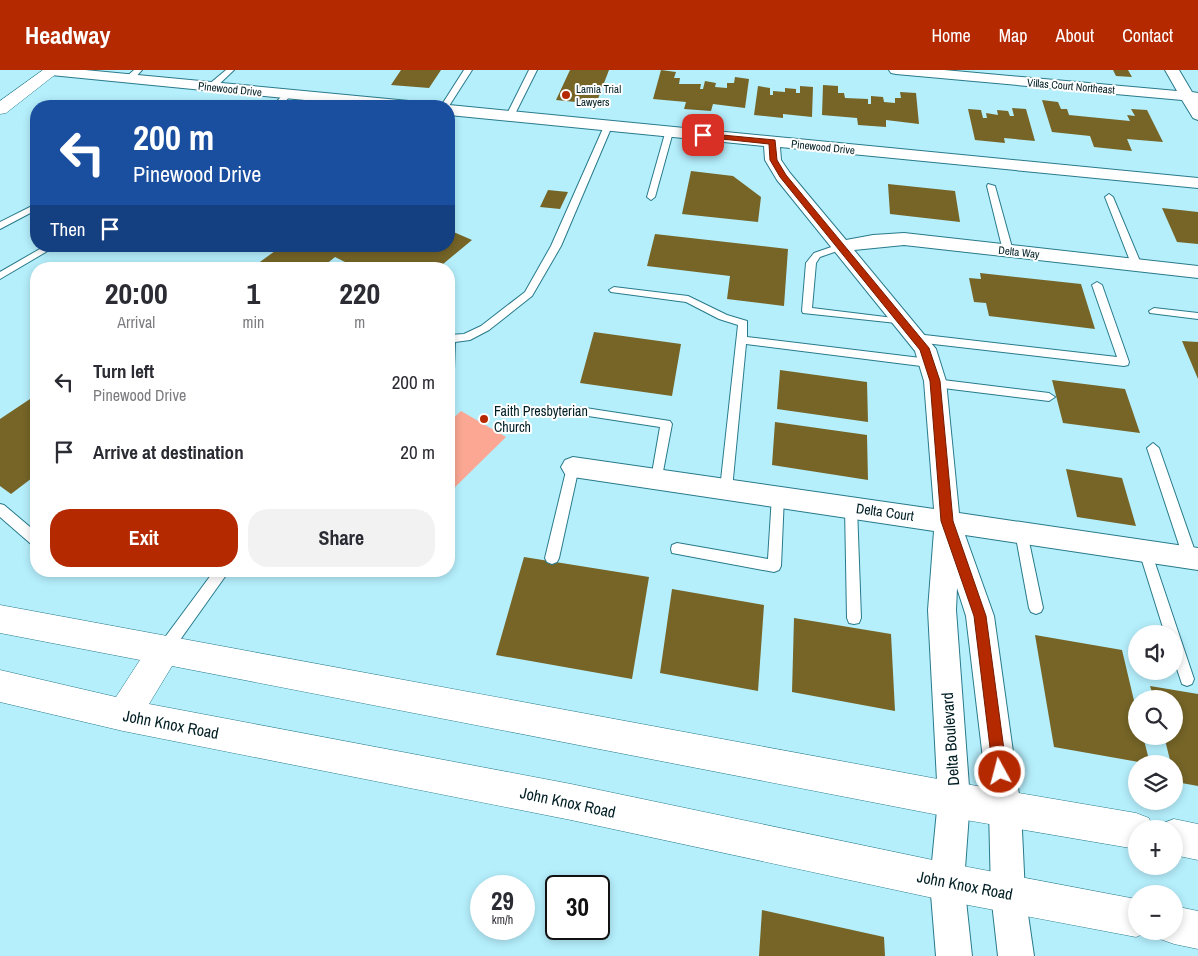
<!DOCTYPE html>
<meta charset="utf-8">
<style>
:root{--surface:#fff;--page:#f2f2f3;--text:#2b2b33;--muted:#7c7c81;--accent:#b42900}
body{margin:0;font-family:"Archivo Narrow",sans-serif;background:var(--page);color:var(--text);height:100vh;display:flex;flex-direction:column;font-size:19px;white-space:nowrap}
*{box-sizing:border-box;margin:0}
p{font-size:16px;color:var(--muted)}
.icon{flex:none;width:28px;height:28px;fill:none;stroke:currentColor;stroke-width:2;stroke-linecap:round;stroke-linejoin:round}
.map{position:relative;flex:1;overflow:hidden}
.drawer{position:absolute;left:30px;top:192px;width:425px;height:315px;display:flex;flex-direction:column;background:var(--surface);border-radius:20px;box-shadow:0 2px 8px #0003}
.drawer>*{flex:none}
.hud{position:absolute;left:30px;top:30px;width:425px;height:152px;border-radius:20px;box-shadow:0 2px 8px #0003;background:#1a4fa0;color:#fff;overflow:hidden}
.fabs{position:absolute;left:1128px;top:555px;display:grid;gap:10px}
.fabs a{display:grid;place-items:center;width:55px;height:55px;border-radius:50%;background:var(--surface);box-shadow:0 2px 8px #0003;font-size:25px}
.speed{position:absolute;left:470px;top:805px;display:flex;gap:10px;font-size:25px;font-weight:700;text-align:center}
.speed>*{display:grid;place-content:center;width:65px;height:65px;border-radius:50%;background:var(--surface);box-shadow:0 2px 8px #0003;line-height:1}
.speed small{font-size:12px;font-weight:400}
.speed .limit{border:2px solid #111;border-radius:8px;background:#fff;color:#111}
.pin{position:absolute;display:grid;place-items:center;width:42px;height:42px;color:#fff;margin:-21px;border-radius:10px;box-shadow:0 2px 8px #0006}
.me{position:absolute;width:55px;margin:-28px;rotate:353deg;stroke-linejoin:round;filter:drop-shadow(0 0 4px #0008)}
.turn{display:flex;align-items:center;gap:18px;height:105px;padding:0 20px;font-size:22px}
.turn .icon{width:65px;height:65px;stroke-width:2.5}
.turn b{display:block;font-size:35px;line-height:42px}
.then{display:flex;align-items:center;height:48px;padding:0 20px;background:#0003;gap:10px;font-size:19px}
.eta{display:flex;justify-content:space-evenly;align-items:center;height:85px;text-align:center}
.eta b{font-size:30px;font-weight:700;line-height:35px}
.cta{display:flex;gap:10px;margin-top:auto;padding:10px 20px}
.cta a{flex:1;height:58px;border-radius:20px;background:var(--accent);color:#fff;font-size:20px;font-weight:700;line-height:58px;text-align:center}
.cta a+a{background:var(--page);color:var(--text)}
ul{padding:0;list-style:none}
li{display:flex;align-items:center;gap:15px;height:70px;padding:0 20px}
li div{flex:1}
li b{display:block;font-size:19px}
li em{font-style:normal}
header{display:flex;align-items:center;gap:30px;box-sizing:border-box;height:70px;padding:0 25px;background:var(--accent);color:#fff}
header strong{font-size:24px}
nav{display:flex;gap:28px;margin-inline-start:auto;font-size:18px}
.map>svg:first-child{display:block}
.green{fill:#fba793}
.building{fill:#766527}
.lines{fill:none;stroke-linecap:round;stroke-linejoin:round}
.lane-casing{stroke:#287a8b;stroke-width:2}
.street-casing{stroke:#287a8b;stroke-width:2}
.secondary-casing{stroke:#287a8b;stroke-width:1}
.lane{fill:#fff;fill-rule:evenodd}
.street{fill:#fff;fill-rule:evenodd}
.secondary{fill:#fff;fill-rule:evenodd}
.route{fill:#b42900;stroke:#751b00}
.poi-dot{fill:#b42900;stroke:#fff;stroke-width:2}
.labels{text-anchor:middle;stroke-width:4;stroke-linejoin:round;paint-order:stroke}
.far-street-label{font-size:11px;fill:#001e24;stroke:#fff}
.far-poi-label{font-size:11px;fill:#001e24;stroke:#fff;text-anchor:start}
.poi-label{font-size:14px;fill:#001e24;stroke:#fff;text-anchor:start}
.street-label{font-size:14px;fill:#001e24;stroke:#fff}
.near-street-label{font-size:16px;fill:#001e24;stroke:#fff}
</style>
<header>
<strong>Headway</strong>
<nav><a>Home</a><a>Map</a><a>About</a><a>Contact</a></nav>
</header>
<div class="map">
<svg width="1198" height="886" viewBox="0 0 1198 886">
<rect width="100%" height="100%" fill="#b5effc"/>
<!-- green -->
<path class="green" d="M461,341L506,367L449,423V352Z"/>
<!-- building -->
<path class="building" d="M401,0H441L429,18L391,15Z
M570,0H609L596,34L556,30Z
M661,0L676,2L674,8H680L679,14H701L700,19H703L705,11L716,13L715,17L727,18V13H734L735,7L749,9L745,38L713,34L711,41L684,39L686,32L653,29Z
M1113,0H1128L1132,7L1116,6Z
M823,15L838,16V23H844L845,28L868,29V34H871V26L883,27L884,32L895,33V28H901L900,22L916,23L919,54L886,50V57L858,55L857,48L822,45Z
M758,16L770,18V25H773V21L785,22V18L796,19V23H800V16L813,17L812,47L783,44V48L754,45Z
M1042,30L1058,32L1061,39H1067L1069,45L1130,51L1127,45L1135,46L1131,39L1147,40L1163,72L1127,69L1132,81L1094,77L1090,66L1052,62Z
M1012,38L1026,39L1035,71L1004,68L1005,73L975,70L968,39L981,40L983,48H987L986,43L998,45L997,40L1008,41L1010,46H1014Z
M691,101L733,106L761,127L758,152L682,144Z
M888,114L955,121L960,152L890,144Z
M548,120L568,122L560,139L540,137Z
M1162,138L1198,142V174L1177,172Z
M449,160L472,170L437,199H359L335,187L320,199H250L282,176H449Z
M655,164L788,179L784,236L727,229L730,206L647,196Z
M980,203L1081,214L1095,259L989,246L986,233L974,232L969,208L981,209Z
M594,262L681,274L672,326L580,313Z
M1182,271L1198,272V309Z
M780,300L867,312L868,352L777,339Z
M1052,310L1125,319L1140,363L1063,353Z
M36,325V405L11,424L0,416V349Z
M775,352L867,365L868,410L772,395Z
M1066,399L1122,408L1136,456L1077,447Z
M524,487L649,507L632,609L496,585Z
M672,519L764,535L758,621L660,603Z
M794,548L891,564L895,641L792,622Z
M1035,565L1122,580L1136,639V666H1143L1150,694L1054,677Z
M1150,616L1198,624V716L1176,712L1174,694H1171L1164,666H1174V629H1154Z
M762,840L884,867L885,886H759Z"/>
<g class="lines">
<defs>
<path id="lane" d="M134,0H142L132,11H126V7Z
M226,0H234L214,19H208V15Z
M464,0H472L449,36H441Z
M529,0H537L514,46L507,48L506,46Z
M285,22L292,24L281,36H273Z
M605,54L612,56L561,176L532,226L489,260L470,270L455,272L454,299L449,303V265L464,264L481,256L525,222L551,176Z
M666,60L673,62L655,127L651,130L647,127Z
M988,114L995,116L1013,181L1011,183L1008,184L1003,181L987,116Z
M1109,124L1113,127L1142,196L1140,198L1137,199L1132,196L1105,127Z
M36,134V140L0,159V152Z
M840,174L845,177L843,179L820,187L816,193L812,238L902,249L907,252L906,254L803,243L802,241L806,193L814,183Z
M45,176H56L0,209V202Z
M1097,212L1102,215L1129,292L1128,295L1124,296L916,272L911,268L916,264L1117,287L1092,215Z
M614,217L688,226L727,245L747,251V267L929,289L934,293L929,297L746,274L732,419L730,423H722L720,419L738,255L719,249L686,232L611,222L609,220Z
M1154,238L1198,243V249L1150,243L1149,241Z
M935,309L1049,323L1055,327L1049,331L935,317L930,313Z
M579,337L670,351L672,354L661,412H653L651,409L660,357L575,344L573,341L575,338Z
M1153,373L1159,378L1197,487L1195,491L1190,493L1185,491L1183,487L1147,378Z
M573,392L577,394L579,397L559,488L557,492L552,494L547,492L545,488L567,397L569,394Z
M778,421L782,422L784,426L781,496L779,500L774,502L672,483L671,479L672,475L677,473L768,489L772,426L774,422Z
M851,432L855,433L857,437L861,548L859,553L854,554L849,553L847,548L845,437L847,433Z
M0,434L4,435L36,462V475L31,474L0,447Z
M1021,457L1026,458L1027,462L1043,538L1041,542L1036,544L1031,542L1029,538L1015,462L1016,458Z
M1145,475L1150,477L1151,481L1194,609L1192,614L1187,616L1182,614L1174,590V564H1165L1139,481L1140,477Z
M214,501H229L170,584L165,586L160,584L158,579L160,574Z"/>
<path id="street" d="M45,0H85L409,31L414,33L417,36H366L51,5L46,4Z
M889,0H944L1177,21L1165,0H1179L1192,22L1198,23V50L1193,48L1182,30L896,4L891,3Z
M449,35L1198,108V118L780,77L781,90L790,103L846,170L873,165L904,163L1198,196V208L904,175L854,180L936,279L946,311L959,443L1198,478V500L965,465L994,546L1021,739L1025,824L1034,886H998L991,824L989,739L966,546L957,518L956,540L970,730L964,812L972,886H936L930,812L938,730L928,540L934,461L573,407L565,404L561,397L565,390L573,387L934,439L924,311L915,281L777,110L765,90L764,76L449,45V36H446Z"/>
<path id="secondary" d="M43,0H61L6,43L0,44V31Z
M0,535L954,712L1136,743L1149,748L1153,759H1136V779L954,748L172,596L149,634L571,714L947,793L1136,829V861H1150L1136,867L947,831L571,750L123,661L0,632V600L116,627L140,590L0,563Z
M1174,749L1198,754V790L1174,785V759H1159L1161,754Z
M1174,836L1198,841V879L1174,874L1160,869L1157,861H1174Z"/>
</defs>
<!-- lane casing -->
<use href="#lane" class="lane-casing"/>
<!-- street casing -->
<use href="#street" class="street-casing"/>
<!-- secondary casing -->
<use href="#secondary" class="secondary-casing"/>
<!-- lane -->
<use href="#lane" class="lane"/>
<!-- street -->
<use href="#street" class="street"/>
<!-- secondary -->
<use href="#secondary" class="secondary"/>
</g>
<!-- route -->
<path class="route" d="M701,63L775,70L777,90L786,105L929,278L940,311L953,451L986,546L1007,702L1005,707L1000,709L995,707L993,702L974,546L941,451L930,311L920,280L780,107L770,90L769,74L703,67L700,65Z"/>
<!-- markers -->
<g class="poi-dot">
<circle cx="566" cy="25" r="5"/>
<circle cx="484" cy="349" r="5"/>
</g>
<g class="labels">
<!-- far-street labels -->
<g class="far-street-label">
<text transform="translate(1071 16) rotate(5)" y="4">Villas Court Northeast</text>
<text transform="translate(230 19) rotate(6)" y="4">Pinewood Drive</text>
<text transform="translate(823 77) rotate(6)" y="4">Pinewood Drive</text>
<text transform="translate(1019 182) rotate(6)" y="4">Delta Way</text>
</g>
<!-- far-poi labels -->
<g class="far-poi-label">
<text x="576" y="23">Lamia Trial<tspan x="576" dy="13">Lawyers</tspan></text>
</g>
<!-- poi labels -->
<g class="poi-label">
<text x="494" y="346">Faith Presbyterian<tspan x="494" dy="16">Church</tspan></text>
</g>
<!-- street labels -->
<g class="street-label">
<text transform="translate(885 442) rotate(8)" y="5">Delta Court</text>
</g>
<!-- near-street labels -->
<g class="near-street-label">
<text transform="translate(171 654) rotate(11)" y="6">John Knox Road</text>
<text transform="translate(950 669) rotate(-94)" y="6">Delta Boulevard</text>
<text transform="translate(568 732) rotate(12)" y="6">John Knox Road</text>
<text transform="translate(965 815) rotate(11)" y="6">John Knox Road</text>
</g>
</g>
</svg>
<div class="fabs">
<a><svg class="icon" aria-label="sound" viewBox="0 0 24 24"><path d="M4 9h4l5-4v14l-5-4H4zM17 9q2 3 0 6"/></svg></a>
<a><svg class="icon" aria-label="search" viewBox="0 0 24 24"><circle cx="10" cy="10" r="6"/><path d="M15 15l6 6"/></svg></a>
<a><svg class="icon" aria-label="layers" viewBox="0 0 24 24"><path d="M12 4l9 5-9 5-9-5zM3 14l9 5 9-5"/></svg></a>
<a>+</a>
<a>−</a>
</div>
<div class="speed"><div>29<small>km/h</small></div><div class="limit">30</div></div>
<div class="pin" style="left:703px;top:65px;background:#d93025"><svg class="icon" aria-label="arrive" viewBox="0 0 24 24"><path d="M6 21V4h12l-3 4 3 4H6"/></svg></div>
<svg class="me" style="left:1000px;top:702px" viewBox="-20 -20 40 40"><circle r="17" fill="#b42900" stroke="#fff" stroke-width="3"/><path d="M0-11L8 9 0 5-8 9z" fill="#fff"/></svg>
<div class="hud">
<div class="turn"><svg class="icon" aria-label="left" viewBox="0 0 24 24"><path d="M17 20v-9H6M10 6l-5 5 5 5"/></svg><div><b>200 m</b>Pinewood Drive</div></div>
<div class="then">Then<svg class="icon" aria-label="arrive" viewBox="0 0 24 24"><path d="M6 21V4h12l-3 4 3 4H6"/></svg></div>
</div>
<section class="drawer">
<div class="eta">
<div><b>20:00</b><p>Arrival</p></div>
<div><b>1</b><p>min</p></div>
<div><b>220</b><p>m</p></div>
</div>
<ul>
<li><svg class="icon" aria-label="left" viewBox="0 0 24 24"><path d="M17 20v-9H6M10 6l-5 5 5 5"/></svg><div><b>Turn left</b><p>Pinewood Drive</p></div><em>200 m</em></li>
<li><svg class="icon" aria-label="arrive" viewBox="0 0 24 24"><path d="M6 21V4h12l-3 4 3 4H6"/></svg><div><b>Arrive at destination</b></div><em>20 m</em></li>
</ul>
<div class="cta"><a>Exit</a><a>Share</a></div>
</section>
</div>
